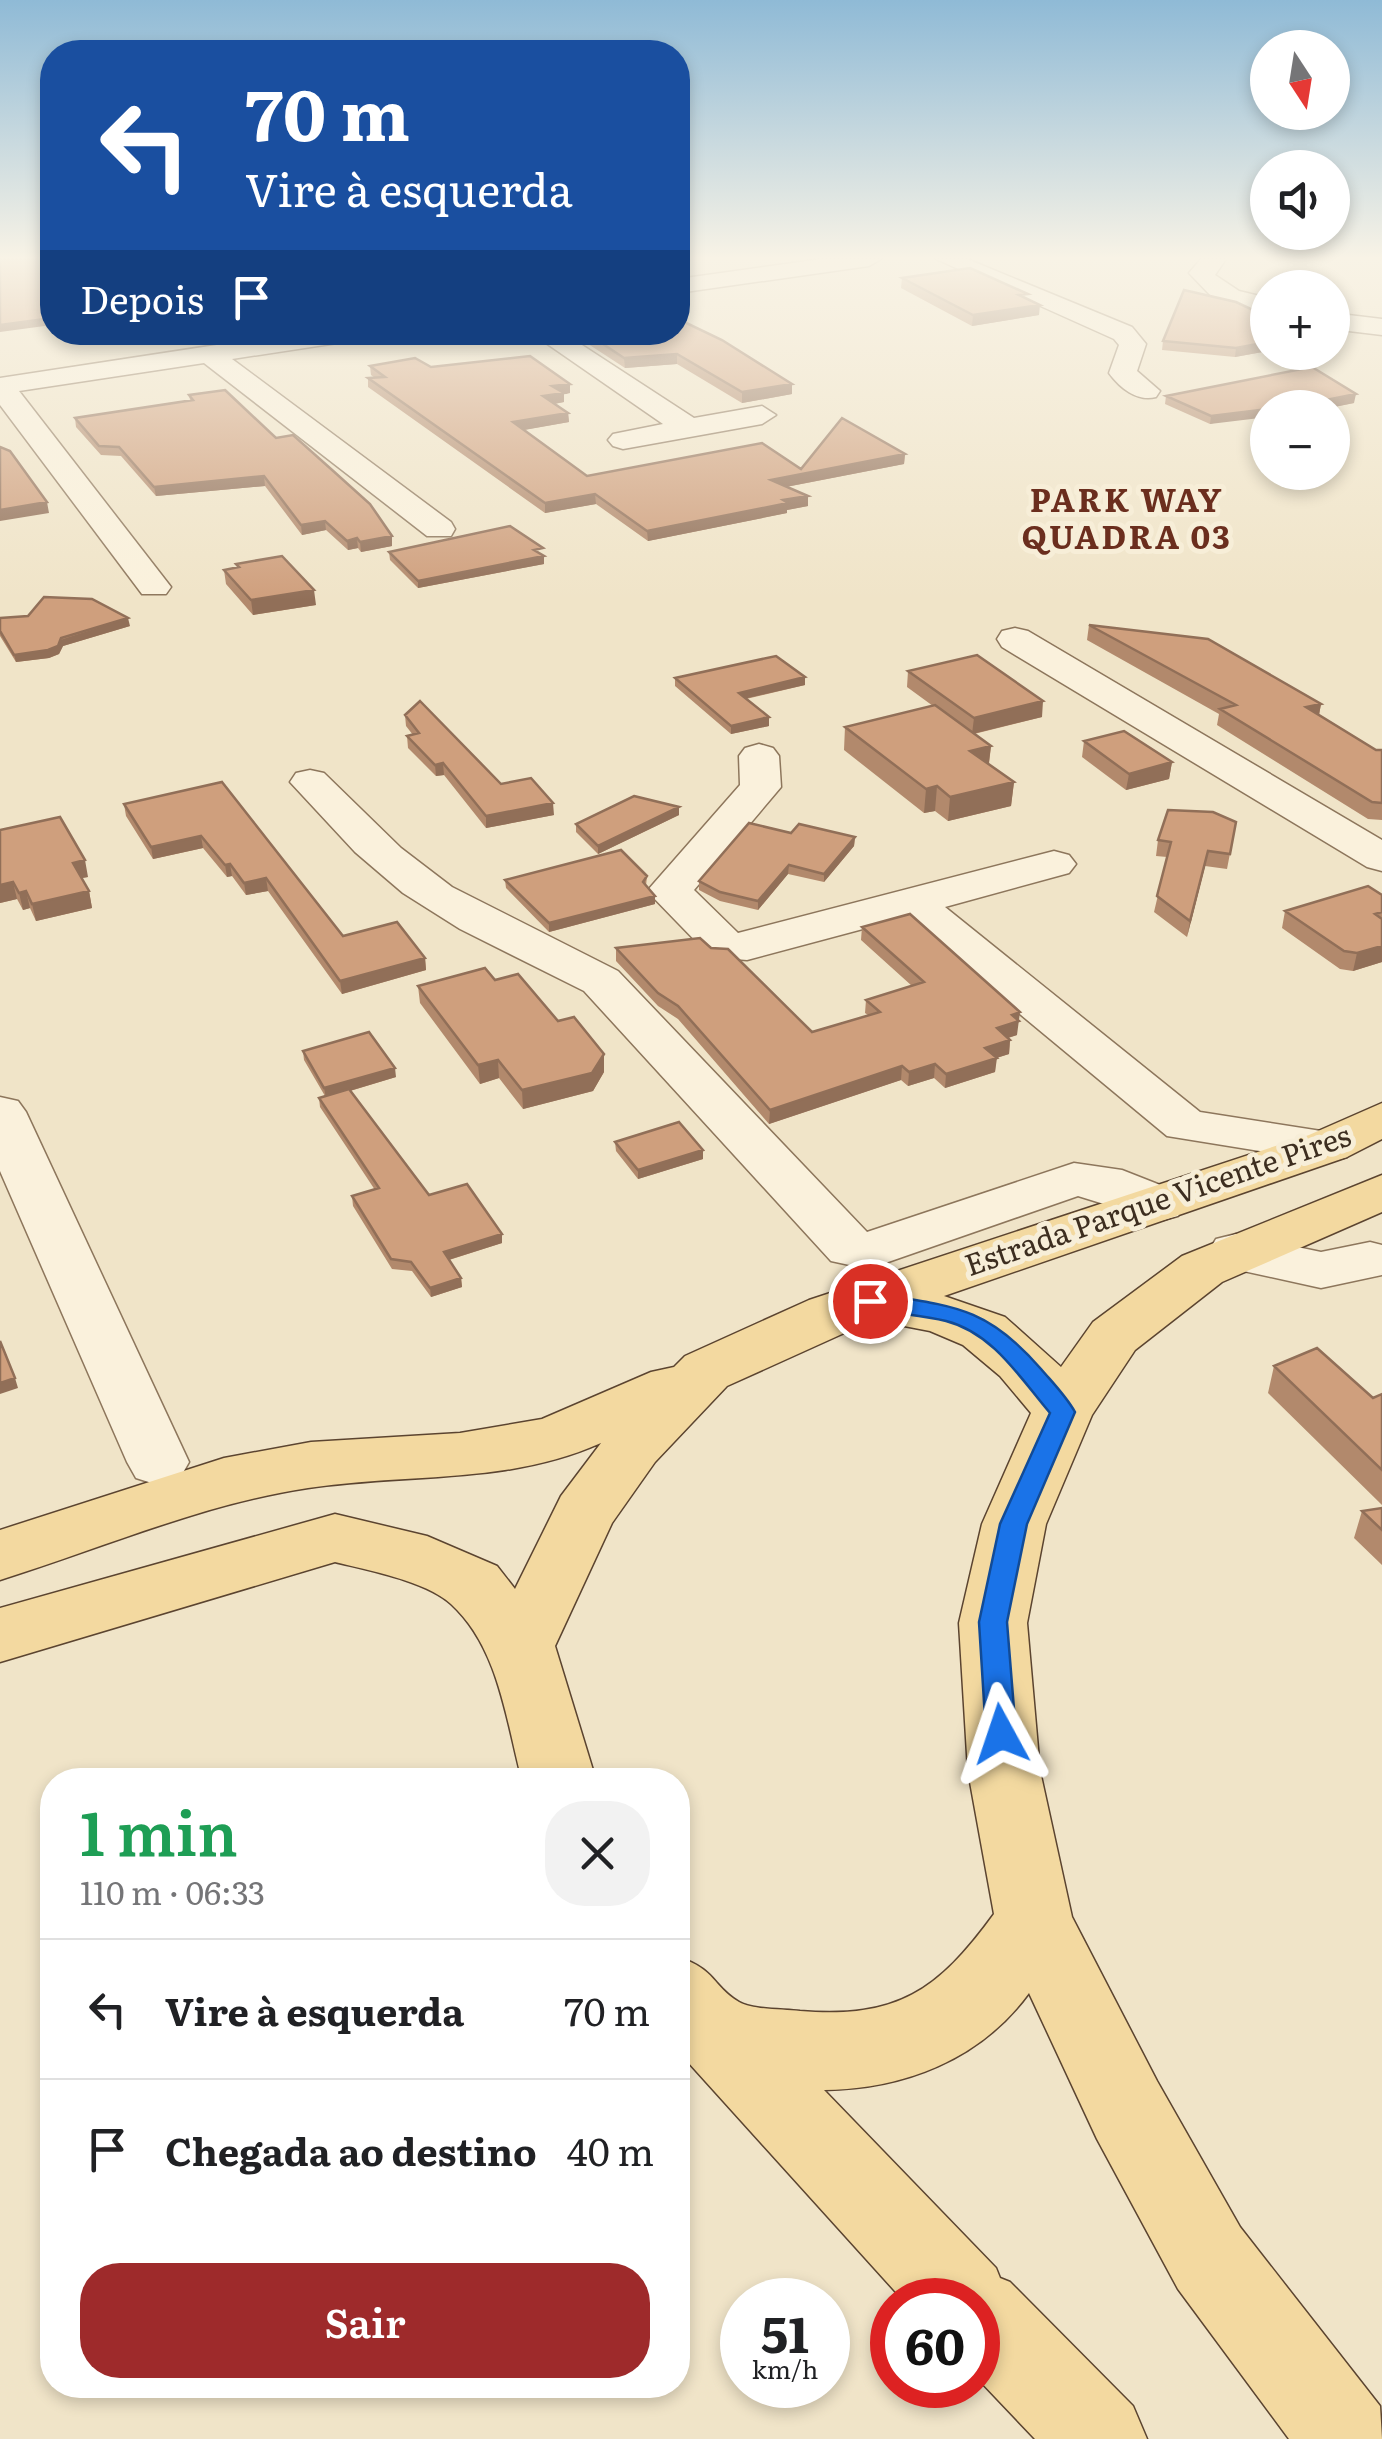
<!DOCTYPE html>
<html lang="pt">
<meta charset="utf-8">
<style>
:root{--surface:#fff;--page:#f2f2f2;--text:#202124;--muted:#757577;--line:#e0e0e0;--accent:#9e2a2b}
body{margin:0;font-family:Literata,serif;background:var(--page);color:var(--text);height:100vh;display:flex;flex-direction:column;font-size:38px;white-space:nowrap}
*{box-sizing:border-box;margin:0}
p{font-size:32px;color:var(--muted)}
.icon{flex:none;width:55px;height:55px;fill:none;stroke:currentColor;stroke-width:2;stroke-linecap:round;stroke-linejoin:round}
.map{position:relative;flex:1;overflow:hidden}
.drawer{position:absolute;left:40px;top:1768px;width:650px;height:630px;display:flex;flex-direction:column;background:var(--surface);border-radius:40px;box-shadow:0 5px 15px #0003}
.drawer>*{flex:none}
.guide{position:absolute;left:40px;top:40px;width:650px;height:305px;border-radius:40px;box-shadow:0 5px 15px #0003;background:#1a4fa0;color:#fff;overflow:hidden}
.needle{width:65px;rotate:168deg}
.buttons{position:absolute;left:1250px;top:30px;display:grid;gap:20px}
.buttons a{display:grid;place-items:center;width:100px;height:100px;border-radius:50%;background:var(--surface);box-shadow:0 5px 15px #0003;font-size:50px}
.speed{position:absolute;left:720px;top:2278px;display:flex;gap:20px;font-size:50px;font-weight:700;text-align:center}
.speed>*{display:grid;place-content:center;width:130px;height:130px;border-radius:50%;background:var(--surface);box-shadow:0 5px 15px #0003;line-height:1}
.speed small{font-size:25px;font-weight:400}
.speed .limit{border:15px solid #d22;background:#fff;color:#111}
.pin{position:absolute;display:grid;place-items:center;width:85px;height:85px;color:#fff;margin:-42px;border:5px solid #fff;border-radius:50%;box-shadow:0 2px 10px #0007}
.me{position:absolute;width:110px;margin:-55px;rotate:355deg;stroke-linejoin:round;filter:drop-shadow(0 0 8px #0008)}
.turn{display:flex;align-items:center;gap:35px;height:210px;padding:0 40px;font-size:45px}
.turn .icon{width:130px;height:130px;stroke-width:2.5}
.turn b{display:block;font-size:70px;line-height:85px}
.then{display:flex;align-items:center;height:95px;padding:0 40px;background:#0003;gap:20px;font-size:38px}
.round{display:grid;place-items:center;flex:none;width:105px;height:105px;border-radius:40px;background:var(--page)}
.summary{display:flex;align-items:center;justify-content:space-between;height:170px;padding:0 40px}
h1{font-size:60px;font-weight:600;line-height:75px;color:#1e9e55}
.action{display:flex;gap:20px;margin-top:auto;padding:20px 40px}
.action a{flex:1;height:115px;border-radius:40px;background:var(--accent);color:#fff;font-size:40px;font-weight:600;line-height:115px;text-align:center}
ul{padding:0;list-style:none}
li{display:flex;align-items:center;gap:30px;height:140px;padding:0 40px;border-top:2px solid var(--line)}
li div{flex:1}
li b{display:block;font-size:38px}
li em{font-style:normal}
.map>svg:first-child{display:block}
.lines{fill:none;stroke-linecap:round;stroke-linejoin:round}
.minor-casing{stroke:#8d765c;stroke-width:3}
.major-casing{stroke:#5b4430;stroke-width:3}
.minor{fill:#faf1dc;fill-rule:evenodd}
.major{fill:#f3d9a0;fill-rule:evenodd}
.wall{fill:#b2896c}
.shaded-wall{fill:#916f58}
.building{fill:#cf9f7d;stroke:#916f58;stroke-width:2.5}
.route{fill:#1a73e8;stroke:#114b97;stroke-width:2.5}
.labels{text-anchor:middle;stroke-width:10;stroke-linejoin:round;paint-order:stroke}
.street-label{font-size:30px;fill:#3d2e20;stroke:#f7eed8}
.far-district-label{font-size:32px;font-weight:bold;letter-spacing:2.5px;fill:#6b2e1e;stroke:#f7eed8}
</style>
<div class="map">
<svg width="1382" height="2439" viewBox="0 0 1382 2439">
<rect width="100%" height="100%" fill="#f0e4c8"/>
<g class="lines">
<defs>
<path id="minor" d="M821,259H881L869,266L678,293V279Z
M936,259H967L1132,327L1146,344L1137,371L1160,391L1156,397C1137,402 1120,388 1109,373L1119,345L1114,339Z
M1201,259H1226L1215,275L1239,291L1268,298V313L1212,297L1189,273Z
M1332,313L1382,319V335L1332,329Z
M301,332H370L357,340L232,359L451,522L455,529L451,536H427L204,363L19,391L171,587L166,594H142L0,405V378Z
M530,332H562L694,418L762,406L776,415L762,424L623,449L613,446L608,440L613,434L663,424Z
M1015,628L1028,631L1382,840V871L1367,867L1002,647L997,639L1002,631Z
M759,744L773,748L779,756L781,787L694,890L738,933L1054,851L1069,855L1076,864L1069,873L945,907L1200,1112L1347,1135L1354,1146L1347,1157L1328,1162L1167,1136L904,918L747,960L711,957L647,891L740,785L739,756L745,748Z
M310,770L324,773L401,848L452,887L618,971L867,1232L1074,1163L1122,1170L1178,1192L1186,1204L1178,1216L1159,1221L1078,1196L868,1269L831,1261L584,991L460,929L403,893L355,852L290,782L296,773Z
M0,1097L18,1101L26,1112L189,1462L180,1478L158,1485L136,1478L127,1462L0,1171Z
M1236,1234L1321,1252L1370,1242L1382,1245V1275L1321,1288L1216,1265L1208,1252L1216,1239Z"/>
<path id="major" d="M1382,1103V1139L1347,1157L944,1296L1005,1317L1061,1367L1093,1322L1182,1256L1382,1175V1212L1222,1282L1135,1350L1092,1415L1046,1524L1027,1623L1040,1771L1072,1917L1157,2081L1240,2227L1380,2406L1382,2439H1289L1178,2289L1097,2139L1029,1993C980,2060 904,2089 824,2090L996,2268L1000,2278L1010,2282L1133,2406L1147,2439H1035L978,2379V2300H903L678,2051V1957C717,1970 712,1986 739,2002C753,2010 783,2009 800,2011C897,2019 938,1991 994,1914L968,1771L959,1623L982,1524L1031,1413L1000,1376L963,1345L930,1331L873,1320L727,1386L655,1462L612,1523L555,1646L596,1780H522C506,1720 499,1648 451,1604C426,1581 367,1570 335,1562L0,1662V1608L335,1514L427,1536L497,1566L515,1589L561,1496L601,1443C508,1485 407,1473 308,1488C202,1504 102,1548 0,1580V1530L224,1458L311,1442L460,1433L542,1419L651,1372L674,1367L685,1356L809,1300L1309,1135Z"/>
</defs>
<!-- minor casing -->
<use href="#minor" class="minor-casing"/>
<!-- major casing -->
<use href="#major" class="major-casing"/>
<!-- minor -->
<use href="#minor" class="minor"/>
<!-- major -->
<use href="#major" class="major"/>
</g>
<!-- wall -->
<path class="wall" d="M902,278L1028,299L1039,315L972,326L901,288Z
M1268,317V351L1235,357L1162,350L1163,341Z
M582,332H678L792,384V394L742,403L677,364L625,368L582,340Z
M370,366L431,367L570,393L564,394V402L554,404L568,413L569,422L523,430L587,476L801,469L905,454L904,464L786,487L808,496V506L787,510V513L648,541L596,504L545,513L368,387V378H375L371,375Z
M189,395L276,438L392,536V546L361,552L358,548L348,550L326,530L302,535L265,486L156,496L121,456L101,455L76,427L75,418L190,400Z
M1166,396L1354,403L1329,408H1268L1210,424L1165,404Z
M389,552L543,555H542L544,564L418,588L390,560Z
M236,564L316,605L253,615L226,584L224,570L237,567Z
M0,618L130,626L63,646L59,654L49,658L16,662L0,636Z
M1089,625L1321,704L1319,715L1376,750H1382V820L1368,819L1217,725L1219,714L1087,640Z
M908,671L1042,717L974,734L991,746L989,764L1014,782L1011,806L948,821L935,811L924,813L844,750L845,727L933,706L907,687Z
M675,678L805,685L746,699L769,717V726L731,734L675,686Z
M405,715L501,784L554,815L486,828L444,775L436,776L408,748L407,736L413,735L406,726Z
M1084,741L1172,762L1169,779L1126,790L1082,757Z
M222,782L343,936L425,958L426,970L342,994L268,891L246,895L232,876L227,877L203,848L153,859L126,816L124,804Z
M679,807V815L598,854L576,832V824Z
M1236,822L1227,869L1205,866L1187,937L1154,912L1167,857L1156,856L1158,840Z
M0,830L88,877L82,878L89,891L92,908L36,921L30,908L23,910L17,899L0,903Z
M791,833L855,837L854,846L824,882L788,874L758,910L720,901L699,890V881Z
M647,876L646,886L655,896V904L549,932L506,888L505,880Z
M1382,895V962L1353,971L1340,969L1282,928L1285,911Z
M862,927L1017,1035L1008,1038L1010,1040L1009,1054L996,1058L995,1072L945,1088L934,1078L908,1086L901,1080L769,1124L678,1019L658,1006L616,961V948L812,1032L868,1015L865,1013L866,1000L912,986L861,940Z
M495,980L558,1021L604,1072L593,1091L523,1109L499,1078L480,1084L420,1003L418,986Z
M303,1051L396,1077L350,1091L429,1195L502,1234V1243L449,1260L461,1278L462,1287L431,1297L412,1271L392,1269L353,1206L352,1196L375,1190L320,1107L319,1098L325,1096L304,1060Z
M615,1142L703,1150V1159L638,1179L616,1151Z
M1274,1366L1373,1398L1382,1394V1505L1268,1393Z
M1382,1508V1565L1354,1538L1362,1511Z"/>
<!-- shaded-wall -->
<path class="shaded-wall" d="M1040,305L1039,315L972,326L973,315Z
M52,318V325L0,332V325Z
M1268,342V351L1235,357L1236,348Z
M677,354V364L625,368L624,358Z
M570,384V393L564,394V402L543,406V396L552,386Z
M792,384V394L742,403V392Z
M1356,394L1354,403L1329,408H1282Z
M1268,409V417L1210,424L1211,416Z
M568,413L569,422L513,432V422Z
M905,454L904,464L770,490L771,480Z
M264,476L265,486L156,496L154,487Z
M595,494L596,504L545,513V503Z
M808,496V506L787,510V513L648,541L647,531L783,500Z
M47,502L49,513L0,521V510Z
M325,521L326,530L302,535L301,525Z
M392,536V546L361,552L360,542Z
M357,538L358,548L348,550L347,541Z
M544,556V564L418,588V581Z
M314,590L316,605L253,615L251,600Z
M128,618L130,626L63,646L59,654L49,658L16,662L14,655Z
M805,677V685L739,700V693Z
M1043,701L1042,717L972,734L974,718Z
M1321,704L1318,720L1306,707Z
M769,717V726L731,734V726Z
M991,746L988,769L970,751Z
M1172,762L1169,779L1126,790L1129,774Z
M443,763L444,775L436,776L435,765Z
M1014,782L1011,806L948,821L950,797Z
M937,786L935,811L924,813L926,789Z
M553,803L554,815L486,828V816Z
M679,807V815L598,854V846Z
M201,836L203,848L153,859L151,847Z
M855,837L854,846L824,882V874Z
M1208,851L1205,866L1187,937L1190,921Z
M85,860L88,877L76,879L73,863Z
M230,864L232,876L227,877L225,865Z
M789,865L788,874L758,910V901Z
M266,878L268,891L246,895L244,883Z
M13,882L17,899L0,903V885Z
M26,891L30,908L23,910L19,893Z
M89,891L92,908L36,921L32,904Z
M655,896V904L549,932V923Z
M1382,946V962L1353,971L1357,953Z
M425,958L426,970L342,994L340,981Z
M1020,1012L1017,1035L995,1042L997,1028L1012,1015Z
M1010,1040L1009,1054L984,1062L985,1048Z
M604,1054V1072L593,1091L523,1109L522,1090Z
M997,1058L995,1072L945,1088L946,1074Z
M498,1060L499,1078L480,1084L478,1065Z
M935,1064L934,1078L908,1086L909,1072Z
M902,1066L901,1080L769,1124L770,1110Z
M395,1068L396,1077L326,1098L324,1088Z
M703,1150V1159L638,1179V1170Z
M502,1234V1243L445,1261L444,1252Z
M461,1278L462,1287L431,1297L430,1288Z
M15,1378L18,1388L0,1394V1383Z"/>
<!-- building -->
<path class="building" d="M0,259H52V318L0,325Z
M970,268L1028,294L1019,295L1040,305L973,315L902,278Z
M1184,290L1236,302L1268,317V342L1236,348L1163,341Z
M678,319L722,340L792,384L742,392L677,354L624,358L585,332H678Z
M530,356L570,384L552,386L564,393L543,396L568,413L513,422L587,476L762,443L801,469L842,418L905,454L771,480L808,496L783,500L788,503L647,531L595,494L545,503L368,378L385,377L370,366L415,358L431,367Z
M1312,367L1356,394L1296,406L1268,408V409L1211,416L1166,396Z
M225,390L276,438L293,435L331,469L370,504L392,536L360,542L357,538L347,541L325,521L301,525L264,476L154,487L119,447L99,446L75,418L193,400L189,395Z
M0,447L10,451L47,502L0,510Z
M510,526L543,548L534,550L544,556L418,581L389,552Z
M282,556L314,590L251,600L224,570L239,567L236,564Z
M44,597L92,599L128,618L61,638L58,646L48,650L14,655L0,631V618L28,616Z
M1089,625L1208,639L1321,704L1306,707L1376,750H1382V803L1372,802L1220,709L1236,705Z
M977,655L1043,701L974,718L908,671Z
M776,656L805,677L739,693L769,717L731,726L675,678Z
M420,701L501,784L531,778L553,803L486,816L443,763L435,765L407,736L419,733L405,715Z
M935,705L991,746L970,751L1014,782L950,797L937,786L926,789L845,727Z
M1124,731L1172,762L1129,774L1084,741Z
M222,782L343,936L397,922L425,958L340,981L266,878L244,883L230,864L225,865L201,836L151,847L124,804Z
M634,796L679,807L598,846L576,824Z
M1168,810L1213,812L1236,822L1230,854L1208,851L1190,921L1157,896L1171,842L1158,840Z
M60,817L85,860L73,863L89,891L32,904L26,891L19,893L13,882L0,885V830Z
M749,823L791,833L799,824L855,837L824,874L789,865L758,901L720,892L699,881Z
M621,850L647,876L643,882L655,896L549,923L505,880Z
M1368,886L1382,895V912L1375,914L1382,919V946L1357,953L1344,951L1285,911Z
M910,914L1020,1012L1012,1015L1019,1021L997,1028L1010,1040L985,1048L997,1058L946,1074L935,1064L909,1072L902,1066L770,1110L678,1006L658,993L616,948L700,938L711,948L728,949L812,1032L880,1012L866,1000L924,982L862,927Z
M485,968L495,980L518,974L558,1021L574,1017L604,1054L592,1073L522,1090L498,1060L478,1065L418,986Z
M369,1032L395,1068L324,1088L303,1051Z
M349,1089L429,1195L467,1184L502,1234L444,1252L461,1278L430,1288L411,1262L391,1259L352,1196L379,1188L319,1098Z
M679,1122L703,1150L638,1170L615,1142Z
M0,1341L15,1378L0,1383Z
M1317,1348L1373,1398L1382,1394V1470L1274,1366Z
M1382,1508V1530L1362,1511Z"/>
<!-- sky -->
<linearGradient id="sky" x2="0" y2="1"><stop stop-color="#8fbad6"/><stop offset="0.43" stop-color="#f8f3e6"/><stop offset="1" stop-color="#f8f3e6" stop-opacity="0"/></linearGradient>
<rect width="1382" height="600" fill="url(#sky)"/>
<!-- route -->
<path class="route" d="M870,1293C950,1306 985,1304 1041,1369C1053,1383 1066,1396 1075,1412L1027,1524L1007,1622L1016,1734L1012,1742L1001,1746L991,1742L986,1734L979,1622L1000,1524L1050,1413C1020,1378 993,1333 946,1321C918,1314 889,1314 861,1306V1295Z"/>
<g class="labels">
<!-- street labels -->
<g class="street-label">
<text transform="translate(1158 1201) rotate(-19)" y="10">Estrada Parque Vicente Pires</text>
</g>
<!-- far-district labels -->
<g class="far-district-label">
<text x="1127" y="512">PARK WAY<tspan x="1127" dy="37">QUADRA 03</tspan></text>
</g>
</g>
</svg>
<div class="buttons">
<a><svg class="needle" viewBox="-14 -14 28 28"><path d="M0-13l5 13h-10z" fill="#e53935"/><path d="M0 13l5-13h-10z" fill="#757577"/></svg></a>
<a><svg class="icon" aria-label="sound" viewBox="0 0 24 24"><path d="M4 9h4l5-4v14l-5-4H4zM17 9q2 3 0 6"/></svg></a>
<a>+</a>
<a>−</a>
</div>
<div class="speed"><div>51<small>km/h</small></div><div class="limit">60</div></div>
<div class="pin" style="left:870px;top:1301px;background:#d93025"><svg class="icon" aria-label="arrive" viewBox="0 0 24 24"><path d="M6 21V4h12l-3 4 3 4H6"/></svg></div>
<svg class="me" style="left:1001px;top:1734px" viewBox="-20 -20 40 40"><path d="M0-17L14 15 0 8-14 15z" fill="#1a73e8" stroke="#fff" stroke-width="4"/></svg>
<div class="guide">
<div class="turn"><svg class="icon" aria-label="left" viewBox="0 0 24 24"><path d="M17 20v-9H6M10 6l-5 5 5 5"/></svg><div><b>70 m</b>Vire à esquerda</div></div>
<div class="then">Depois<svg class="icon" aria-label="arrive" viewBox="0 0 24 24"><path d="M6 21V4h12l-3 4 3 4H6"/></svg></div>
</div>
<section class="drawer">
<div class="summary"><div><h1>1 min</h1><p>110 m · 06:33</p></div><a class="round"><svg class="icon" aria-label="close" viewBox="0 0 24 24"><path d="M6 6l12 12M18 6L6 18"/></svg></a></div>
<ul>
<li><svg class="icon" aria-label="left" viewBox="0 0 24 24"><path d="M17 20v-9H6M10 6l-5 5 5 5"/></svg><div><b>Vire à esquerda</b></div><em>70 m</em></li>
<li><svg class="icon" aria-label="arrive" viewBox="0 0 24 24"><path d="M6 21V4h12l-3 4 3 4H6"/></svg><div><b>Chegada ao destino</b></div><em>40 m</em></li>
</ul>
<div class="action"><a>Sair</a></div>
</section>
</div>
